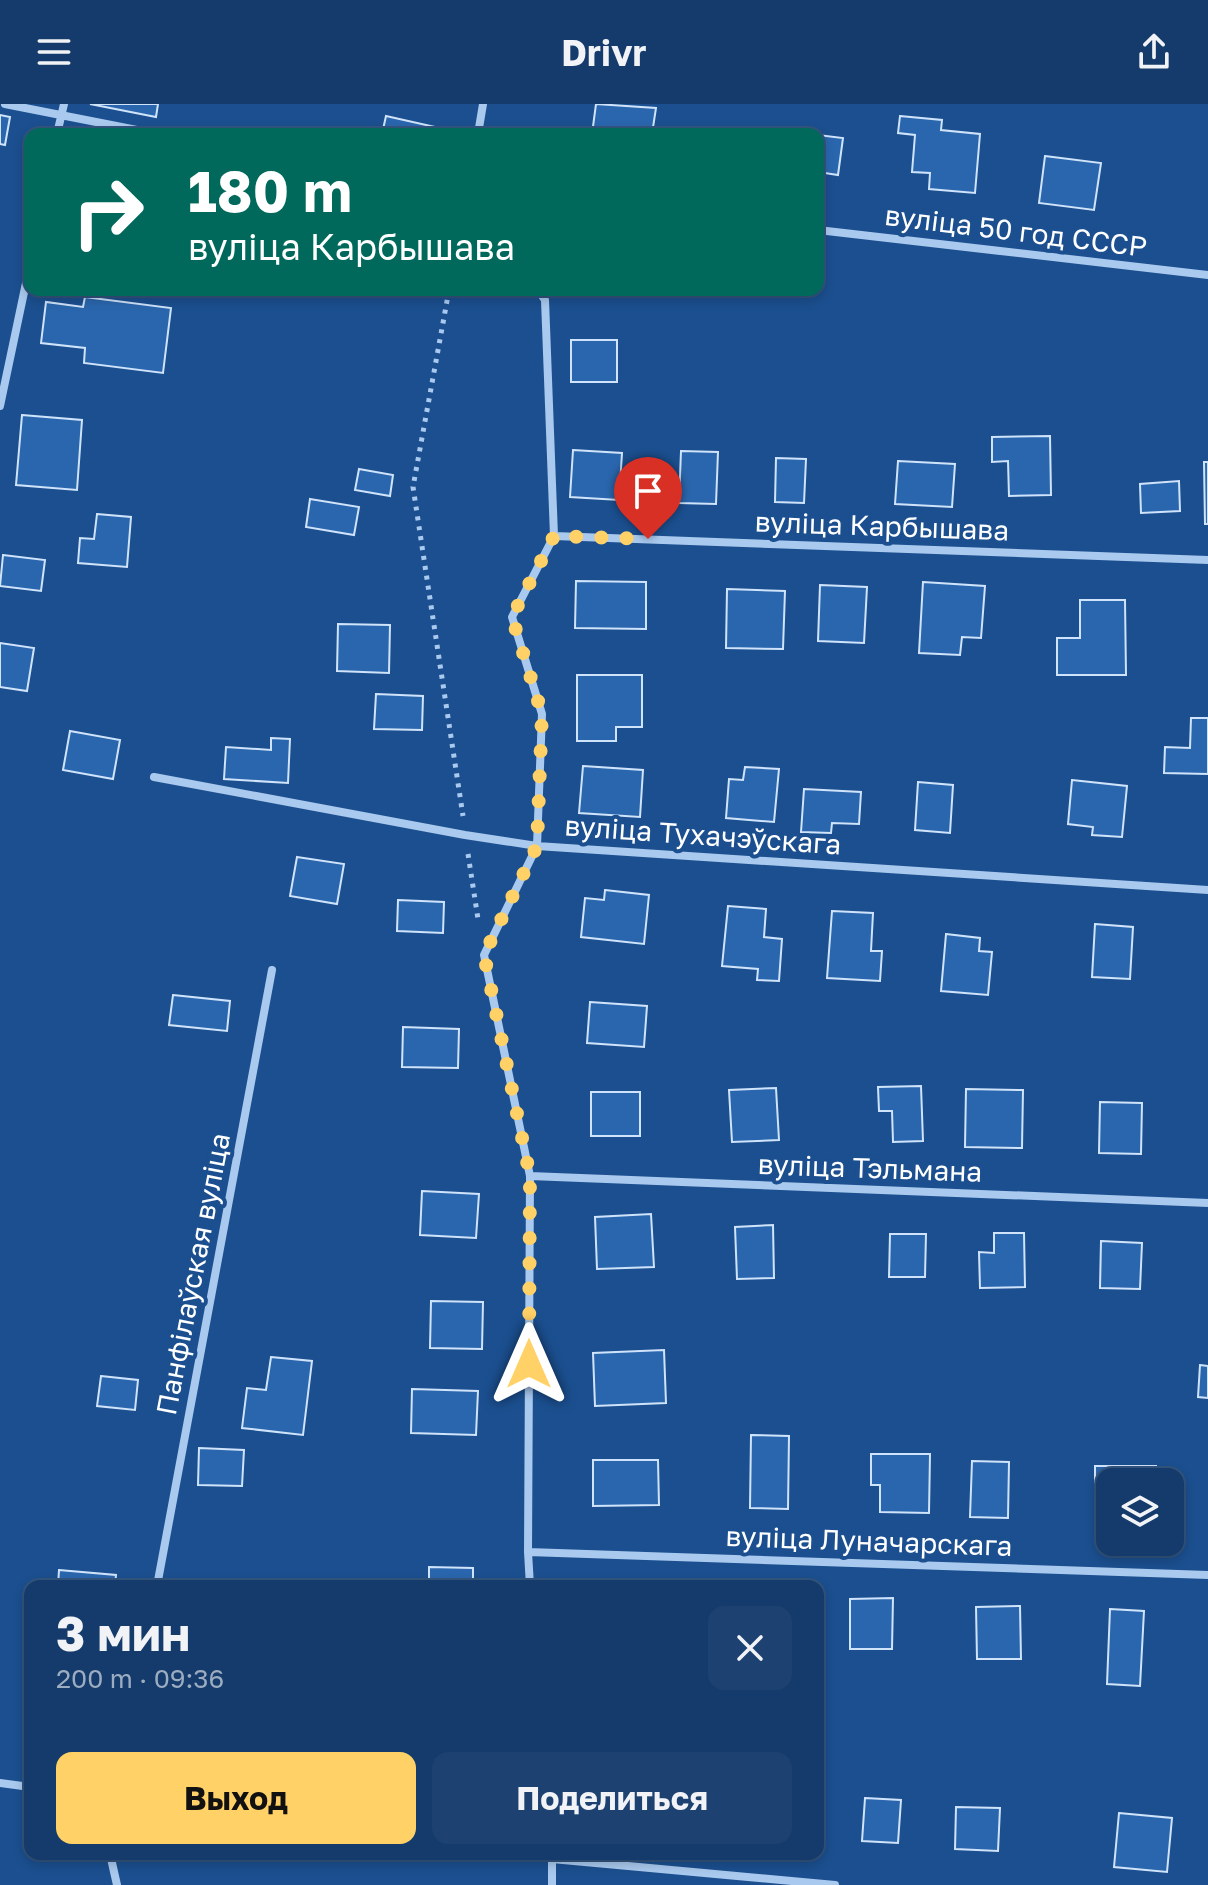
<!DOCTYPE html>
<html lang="ru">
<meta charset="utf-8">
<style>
:root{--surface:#143b6b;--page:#1d4271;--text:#f1f3f6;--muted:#9dadc1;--line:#33557e;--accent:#ffd166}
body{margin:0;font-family:"Golos Text",sans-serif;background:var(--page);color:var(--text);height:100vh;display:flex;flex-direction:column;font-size:30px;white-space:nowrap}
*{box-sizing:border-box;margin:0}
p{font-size:26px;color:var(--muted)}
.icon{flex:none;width:44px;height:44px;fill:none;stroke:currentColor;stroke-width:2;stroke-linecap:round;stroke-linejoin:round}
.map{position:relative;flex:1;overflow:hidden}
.details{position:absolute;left:24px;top:1476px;width:800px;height:280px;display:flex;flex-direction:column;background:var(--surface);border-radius:16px;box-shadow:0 4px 12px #0003,0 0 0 2px var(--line)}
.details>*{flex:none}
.banner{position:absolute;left:24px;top:24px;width:800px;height:168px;border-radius:16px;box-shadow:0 4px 12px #0003,0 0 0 2px var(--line);background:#00695c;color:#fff;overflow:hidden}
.buttons{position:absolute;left:1096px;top:1364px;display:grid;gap:16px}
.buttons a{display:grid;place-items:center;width:88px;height:88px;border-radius:16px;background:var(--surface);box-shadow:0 4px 12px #0003,0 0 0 2px var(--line);font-size:40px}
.pin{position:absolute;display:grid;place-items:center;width:68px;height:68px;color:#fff;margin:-82px -34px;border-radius:50% 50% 50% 0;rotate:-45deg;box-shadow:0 0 8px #0007}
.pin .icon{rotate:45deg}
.me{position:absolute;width:88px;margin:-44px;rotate:0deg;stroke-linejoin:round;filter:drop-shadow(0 0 6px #0008)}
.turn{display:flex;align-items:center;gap:28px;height:168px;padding:0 32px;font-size:36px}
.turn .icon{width:104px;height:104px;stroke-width:2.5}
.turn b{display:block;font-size:56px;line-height:68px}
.round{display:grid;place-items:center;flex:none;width:84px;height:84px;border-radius:16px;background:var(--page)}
.head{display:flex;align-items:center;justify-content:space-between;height:136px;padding:0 32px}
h1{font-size:48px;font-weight:700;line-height:60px}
.primary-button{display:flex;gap:16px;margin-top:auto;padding:16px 32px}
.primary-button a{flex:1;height:92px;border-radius:16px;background:var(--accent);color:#111;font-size:32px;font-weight:700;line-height:92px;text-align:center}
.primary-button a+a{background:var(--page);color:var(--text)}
header{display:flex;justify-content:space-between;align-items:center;height:104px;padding:0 32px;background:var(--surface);font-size:36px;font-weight:700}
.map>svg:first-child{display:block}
.building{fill:#2a66ad;stroke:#cfe3fa;stroke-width:2}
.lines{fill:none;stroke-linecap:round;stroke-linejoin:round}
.path{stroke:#a9c9ee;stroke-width:5;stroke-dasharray:4 6;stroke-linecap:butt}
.street{stroke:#a9c9ee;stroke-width:8}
.route{stroke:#ffd166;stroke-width:14;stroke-dasharray:0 25.2}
.labels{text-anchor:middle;stroke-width:8;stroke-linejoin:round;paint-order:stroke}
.street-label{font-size:28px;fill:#fff;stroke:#1b4f8f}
</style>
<header><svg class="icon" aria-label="menu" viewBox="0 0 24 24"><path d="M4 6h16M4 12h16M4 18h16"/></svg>Drivr<svg class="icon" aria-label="share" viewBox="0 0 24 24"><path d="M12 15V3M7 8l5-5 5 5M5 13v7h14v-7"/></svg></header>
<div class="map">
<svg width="1208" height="1781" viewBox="0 0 1208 1781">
<rect width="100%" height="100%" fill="#1b4f8f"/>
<!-- building -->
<path class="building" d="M90,0H158L156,13Z
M596,0L656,4L652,30H592Z
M0,11L10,13L5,41L0,40Z
M386,12L444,25L443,30H382Z
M900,12L942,16L941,26L980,30L975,89L929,85L930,69L912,68L915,31L898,29Z
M818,31L843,34L838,71L818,68Z
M1045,52L1101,59L1094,106L1039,99Z
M85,193L171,204L163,269L84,259L85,244L41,239L46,198L83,203Z
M571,236H617V278H571Z
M22,311L82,316L77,386L16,381Z
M1050,332L1051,391L1009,392L1008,357L992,358V333Z
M573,346L622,349L619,396L570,393Z
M681,347L718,348L716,400L679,399Z
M776,354L806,355L804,399L775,398Z
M898,357L955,360L952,403L895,400Z
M1204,358H1208V420H1205Z
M359,365L393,371L390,392L355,386Z
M1179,377L1180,407L1141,409L1140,380Z
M310,395L359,403L354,431L306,423Z
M97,410L131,413L127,463L78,459L80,434L94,435Z
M3,451L45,456L41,487L0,482Z
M576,477L646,478V525L575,524Z
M923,478L985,482L981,534L962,533L960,551L919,549Z
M820,481L867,483L864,539L818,537Z
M727,485L785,487L783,545L726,544Z
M1080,496H1125L1126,571H1057V534H1080Z
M338,520L390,521L389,569L337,567Z
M0,539L34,544L27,587L0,583Z
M577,571H642V623H616V637H577Z
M376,590L423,592L422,626L374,625Z
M1191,614H1208V670L1164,669L1165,643L1190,644Z
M70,627L120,636L113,675L63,666Z
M271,634L290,635L288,679L224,675L226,643L271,646Z
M583,662L643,666L640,713L579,709Z
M745,663L779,665L774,718L726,714L729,675L743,676Z
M1072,676L1127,682L1122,733L1092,731L1093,723L1068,720Z
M918,678L953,681L950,729L915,726Z
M804,685L861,688L859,720L832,719L831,729L801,728Z
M297,753L344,760L337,800L290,792Z
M605,786L649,791L644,840L581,833L585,794L604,796Z
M398,796L444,798L443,829L397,827Z
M728,802L766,805L764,833L782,835L779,877L757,876L758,865L722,862Z
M832,807L873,809L871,847H882L880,877L827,874Z
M1095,820L1133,823L1130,875L1092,873Z
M946,830L980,834L979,847L992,848L988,891L941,887Z
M173,891L230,897L227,927L169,921Z
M590,898L647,902L644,943L587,939Z
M403,923L459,925L458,964L402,963Z
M921,982L923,1037L893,1038L892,1007H879L878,983Z
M776,984L779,1036L732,1038L729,986Z
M966,985L1023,986L1022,1044L965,1043Z
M591,988H640V1032H591Z
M1100,998L1142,999L1141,1050L1099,1049Z
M422,1087L479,1090L476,1134L420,1131Z
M651,1110L654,1163L597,1165L595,1113Z
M773,1121L774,1174L737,1175L735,1123Z
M994,1129H1024L1025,1183L980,1184L979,1148L994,1149Z
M890,1130H926L925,1173H889Z
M1101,1137L1142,1139L1140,1185L1100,1184Z
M431,1197L483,1198L482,1245L430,1244Z
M664,1246L666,1299L595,1302L593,1249Z
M271,1253L312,1257L303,1331L242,1324L247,1284L266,1286Z
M1200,1261L1208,1262V1294L1198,1293Z
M101,1272L138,1276L135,1306L97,1302Z
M412,1285L478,1287L476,1331L411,1329Z
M751,1331L789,1332L788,1405L750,1404Z
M199,1344L244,1346L242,1382L198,1381Z
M871,1350H930L929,1409L880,1408V1381H871Z
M593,1356H658L659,1401L593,1402Z
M972,1357L1009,1358L1008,1414L970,1413Z
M1095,1362H1156V1378H1110V1418H1095Z
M429,1463L473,1464V1482H429Z
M59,1466L116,1471L115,1482H58Z
M893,1494L892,1545H850V1495Z
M1020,1502L1021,1555H977L976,1503Z
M1110,1505L1144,1507L1140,1582L1107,1580Z
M865,1694L901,1696L898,1739L862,1737Z
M956,1703L1000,1704L998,1747L955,1745Z
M1119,1709L1172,1714L1167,1768L1114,1763Z"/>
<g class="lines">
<!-- path -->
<path class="path" d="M449,186L413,383L463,712
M468,750L478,815"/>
<!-- street -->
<path class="street" d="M5,0L157,30
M57,30L64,0
M478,30L483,0
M818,126L1208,171
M0,302L30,160
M554,432L1208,456
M154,673L465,731L537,742L1208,786
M530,1072L1208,1099
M528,1448L1208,1471
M157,1482L272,866
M530,1482L528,1448L530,1072L484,851L537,742L542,610L512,513L554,432L545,196L538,186
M0,1679L30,1683
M110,1750L117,1781
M552,1754V1781
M552,1755L835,1781"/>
</g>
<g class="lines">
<!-- route -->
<path class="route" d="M529,1260L530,1072L484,851L537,742L542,610L512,513L554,432L648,435"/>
</g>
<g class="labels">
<!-- street labels -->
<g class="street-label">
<text transform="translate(1016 127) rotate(7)" y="10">вуліца 50 год СССР</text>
<text transform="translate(882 422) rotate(2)" y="10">вуліца Карбышава</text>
<text transform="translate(703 731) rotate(4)" y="10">вуліца Тухачэўскага</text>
<text transform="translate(870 1064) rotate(2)" y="10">вуліца Тэльмана</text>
<text transform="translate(193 1170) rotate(-79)" y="10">Панфілаўская вуліца</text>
<text transform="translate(869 1437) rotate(2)" y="10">вуліца Луначарскага</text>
</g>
</g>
</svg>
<div class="buttons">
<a><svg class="icon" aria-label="layers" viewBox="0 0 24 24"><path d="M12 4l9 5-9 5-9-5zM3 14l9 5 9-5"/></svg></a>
</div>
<div class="pin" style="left:648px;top:435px;background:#d93025"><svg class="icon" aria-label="arrive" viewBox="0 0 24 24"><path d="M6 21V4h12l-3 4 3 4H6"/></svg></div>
<svg class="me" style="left:529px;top:1260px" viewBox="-20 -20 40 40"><path d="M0-17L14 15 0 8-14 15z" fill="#ffd166" stroke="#fff" stroke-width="4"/></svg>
<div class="banner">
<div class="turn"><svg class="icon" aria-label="right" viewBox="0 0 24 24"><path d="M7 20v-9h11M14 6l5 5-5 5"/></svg><div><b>180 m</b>вуліца Карбышава</div></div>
</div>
<section class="details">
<div class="head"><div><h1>3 мин</h1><p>200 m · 09:36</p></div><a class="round"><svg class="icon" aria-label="close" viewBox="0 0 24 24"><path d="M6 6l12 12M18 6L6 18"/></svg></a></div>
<div class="primary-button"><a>Выход</a><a>Поделиться</a></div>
</section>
</div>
